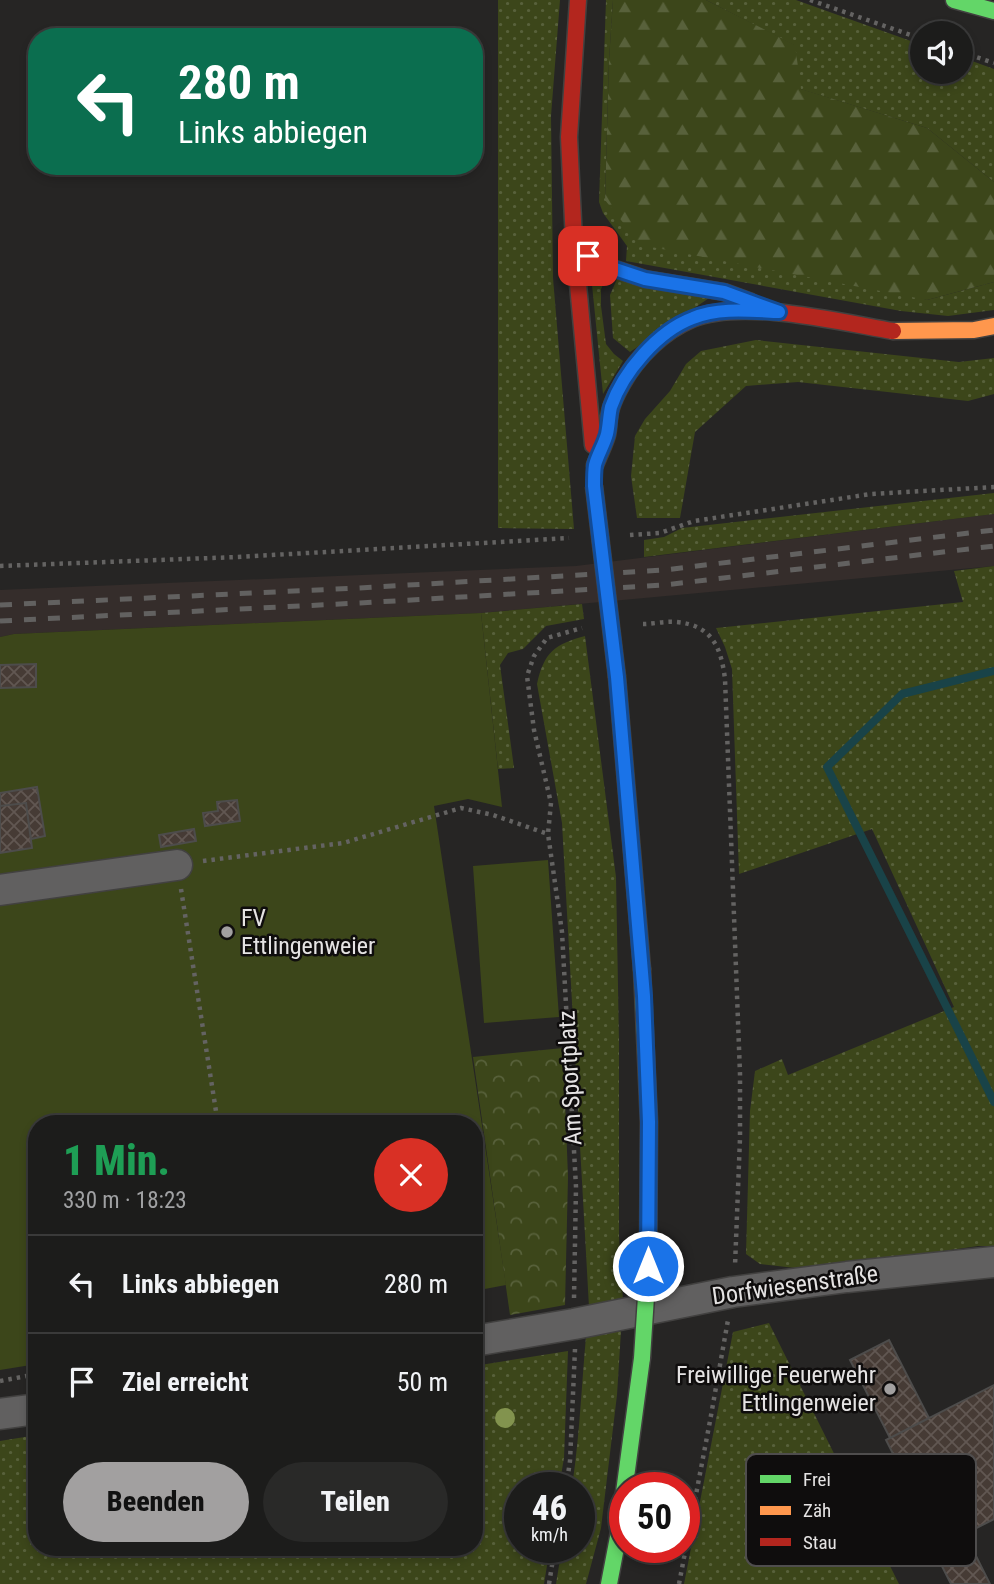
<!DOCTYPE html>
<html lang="de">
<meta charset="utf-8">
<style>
:root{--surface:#1c1c1b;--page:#292928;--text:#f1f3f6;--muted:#a0a1a3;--line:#3a3a3a;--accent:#a2a0a0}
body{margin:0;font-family:"Roboto Condensed",sans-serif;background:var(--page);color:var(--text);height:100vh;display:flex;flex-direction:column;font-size:26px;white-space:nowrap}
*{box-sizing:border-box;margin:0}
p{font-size:23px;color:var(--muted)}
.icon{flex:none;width:38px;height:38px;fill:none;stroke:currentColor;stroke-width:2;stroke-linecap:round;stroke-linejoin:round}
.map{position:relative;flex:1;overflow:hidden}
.sheet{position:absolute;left:28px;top:1115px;width:455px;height:441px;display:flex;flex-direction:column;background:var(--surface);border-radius:28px;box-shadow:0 4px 10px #0003,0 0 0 2px var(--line)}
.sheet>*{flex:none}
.hud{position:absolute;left:28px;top:28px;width:455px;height:147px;border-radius:28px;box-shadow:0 4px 10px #0003,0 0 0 2px var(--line);background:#0b6e4f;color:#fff;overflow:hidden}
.tools{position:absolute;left:910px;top:21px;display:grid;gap:14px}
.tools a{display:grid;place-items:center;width:63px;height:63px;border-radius:50%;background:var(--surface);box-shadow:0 4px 10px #0003,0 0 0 2px var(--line);font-size:35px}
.speed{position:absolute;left:504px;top:1472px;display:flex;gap:14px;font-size:35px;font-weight:700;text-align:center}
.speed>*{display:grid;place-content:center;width:91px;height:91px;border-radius:50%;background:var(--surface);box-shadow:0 4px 10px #0003,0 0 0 2px var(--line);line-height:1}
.speed small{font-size:18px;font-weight:400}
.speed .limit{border:10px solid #d22;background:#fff;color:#111}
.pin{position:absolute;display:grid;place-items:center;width:60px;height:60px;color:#fff;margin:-30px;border-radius:14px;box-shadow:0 4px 10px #0006}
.me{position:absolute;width:77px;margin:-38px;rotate:0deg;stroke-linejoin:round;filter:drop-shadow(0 0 5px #0008)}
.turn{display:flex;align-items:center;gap:24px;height:147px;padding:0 35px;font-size:32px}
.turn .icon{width:91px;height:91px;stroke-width:2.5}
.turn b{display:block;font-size:49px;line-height:60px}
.round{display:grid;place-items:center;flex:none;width:74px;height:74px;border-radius:37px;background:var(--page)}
.head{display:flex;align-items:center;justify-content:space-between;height:119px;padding:0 35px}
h1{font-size:42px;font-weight:800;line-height:52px;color:#1e9e55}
.primary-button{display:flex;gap:14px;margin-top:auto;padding:14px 35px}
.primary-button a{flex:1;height:80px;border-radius:42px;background:var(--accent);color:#111;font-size:28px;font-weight:800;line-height:80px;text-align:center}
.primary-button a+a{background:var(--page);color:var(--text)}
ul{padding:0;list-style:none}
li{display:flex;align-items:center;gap:21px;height:98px;padding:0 35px;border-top:2px solid var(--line)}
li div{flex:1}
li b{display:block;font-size:26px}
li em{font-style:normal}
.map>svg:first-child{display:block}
.built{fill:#352d2b}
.grass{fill:url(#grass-dots)}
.forest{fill:url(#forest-firs)}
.park{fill:url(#park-crowns)}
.garden{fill:#3c461a}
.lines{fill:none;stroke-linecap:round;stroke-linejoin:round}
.stream{stroke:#194348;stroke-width:8}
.building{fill:url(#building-cross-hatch);stroke:#4d4c4b;stroke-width:2}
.street-casing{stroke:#424140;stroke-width:33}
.fast-casing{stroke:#424140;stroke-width:19}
.slow-casing{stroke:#424140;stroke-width:19}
.jam-casing{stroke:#424140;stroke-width:19}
.path{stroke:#646362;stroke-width:4.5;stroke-dasharray:3.5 5;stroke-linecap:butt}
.street{stroke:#616060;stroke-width:30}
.fast{stroke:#63d668;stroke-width:16}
.slow{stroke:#ff974d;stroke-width:16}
.jam{stroke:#b3261e;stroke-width:16}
.rail{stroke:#626160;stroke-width:5;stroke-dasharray:12 12;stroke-linecap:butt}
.fast-bridge-casing{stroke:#424140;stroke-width:19;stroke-linecap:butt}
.fast-bridge{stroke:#63d668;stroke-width:16}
.tree{fill:#82934e}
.route-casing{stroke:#114b97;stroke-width:18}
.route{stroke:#1a73e8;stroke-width:12}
.poi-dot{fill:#a2a0a0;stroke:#0f0d0d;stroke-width:2.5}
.labels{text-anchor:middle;stroke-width:5;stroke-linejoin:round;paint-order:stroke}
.poi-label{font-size:24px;fill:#e5e3e3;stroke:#0f0d0d;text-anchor:start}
.street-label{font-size:24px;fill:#e5e3e3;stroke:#0f0d0d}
.key{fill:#0f0d0d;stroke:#4f4d4d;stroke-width:2}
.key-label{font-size:19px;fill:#e5e3e3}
</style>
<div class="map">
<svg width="994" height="1584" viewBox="0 0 994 1584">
<defs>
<pattern id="grass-dots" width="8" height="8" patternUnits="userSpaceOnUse" patternTransform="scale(1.75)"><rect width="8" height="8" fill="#3c461a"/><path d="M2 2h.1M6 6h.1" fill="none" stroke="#58613b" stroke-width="1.8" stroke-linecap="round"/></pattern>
<pattern id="forest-firs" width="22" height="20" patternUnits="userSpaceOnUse" patternTransform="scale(1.75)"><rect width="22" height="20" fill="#3c461a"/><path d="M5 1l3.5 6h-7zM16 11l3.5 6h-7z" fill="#58613b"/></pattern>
<pattern id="park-crowns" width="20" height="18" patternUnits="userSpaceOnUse" patternTransform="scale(1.75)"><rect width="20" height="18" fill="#3c461a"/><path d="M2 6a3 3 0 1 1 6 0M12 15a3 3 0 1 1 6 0" fill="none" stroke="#58613b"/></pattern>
<pattern id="building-cross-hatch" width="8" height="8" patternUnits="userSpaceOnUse" patternTransform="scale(1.75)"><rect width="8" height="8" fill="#463b35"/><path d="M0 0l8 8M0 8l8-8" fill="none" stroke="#615752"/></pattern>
</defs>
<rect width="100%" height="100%" fill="#262524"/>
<!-- built -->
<path class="built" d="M994,514V566L481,613L14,634L0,637V590L576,566Z"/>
<!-- grass -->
<path class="grass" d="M498,0H560L551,116L553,278L574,529L498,528Z
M606,0H613L609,60L605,199L927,300L994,282V310L948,316L901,311L626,261L627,246L603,213L599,202Z
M706,0H796L922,45V72H961V57L994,69V182L927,128L800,89L794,45Z
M590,265L607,276L601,289V306L606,344L614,354L623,361L603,394Z
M617,279L712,296L630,352L613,338L610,295Z
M756,340L959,362L994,358V394L968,401L798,382L746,386L695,432L680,518H637L631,476L635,436L645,419L670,391L686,364L701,351Z
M994,493V514L644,557V540L664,537L682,528Z
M994,566V1246H978L813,1270L760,1264L746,1254L750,1111L755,1071L782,1059L788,1075L954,1007L872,829L739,874L732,669L725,647L716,628L963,602L954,571Z
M582,604L584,619L546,626L523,649L508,653L500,665L514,768L498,769L481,613Z
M585,636L616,877L619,1042V1237L623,1299L617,1395L601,1528L586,1584H556L562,1547H579V1488L572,1487C581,1428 582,1367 589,1307L562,823L537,684C544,652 555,644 585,636Z
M769,1323L899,1584H684L733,1332Z
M568,1351L564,1458L559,1487L520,1488V1547H550L544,1584H0V1441L37,1435V1547H474V1366Z"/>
<!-- forest -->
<path class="forest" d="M613,0H706L795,45L801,89L927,128L994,182V282L927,300L641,245L605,200L609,60Z"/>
<!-- park -->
<path class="park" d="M563,1048L568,1177L565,1305L510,1315L473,1057Z"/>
<!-- garden -->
<path class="garden" d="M481,613L502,807L468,799L434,806L506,1285L474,1291V1124H37V1364L0,1370V637L14,634Z
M548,860L559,1017L484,1023L473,866Z"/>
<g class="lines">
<!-- stream -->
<path class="stream" d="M994,671L902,694L827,767L994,1102"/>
</g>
<!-- building -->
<path class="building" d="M36,664V687L0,688V665Z
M37,787L45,836L31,839L26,803L0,806V793Z
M237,800L240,821L205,826L203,813L218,811L217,802Z
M26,803L32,848L0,853V806Z
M194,829L196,841L161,847L159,835Z
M889,1340L929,1418L890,1438L850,1360Z
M994,1385V1519L965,1534L944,1493L919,1505L886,1440Z
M944,1493L965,1534L990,1584H951L913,1509Z"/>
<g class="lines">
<defs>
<path id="street" d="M0,890L177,865
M474,1341L574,1324L733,1292L847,1277L994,1262
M0,1414L37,1409"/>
<path id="fast" d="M954,0L994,11
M642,969L649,1122L648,1266
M609,1584L618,1537L642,1358"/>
<path id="slow" d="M893,331L974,330L994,326"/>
<path id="jam" d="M578,0L569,137L574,242L593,445
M574,242L588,256L615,269L645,279L724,292L751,302
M595,465C599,455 604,445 607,435C609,426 608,417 611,408C613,401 618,391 622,384C637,357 663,331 692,319C742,298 840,322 893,331
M617,677L642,969"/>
</defs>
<!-- street casing -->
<use href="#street" class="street-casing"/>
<!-- fast casing -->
<use href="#fast" class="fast-casing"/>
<!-- slow casing -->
<use href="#slow" class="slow-casing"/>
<!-- jam casing -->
<use href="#jam" class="jam-casing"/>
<!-- path -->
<path class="path" d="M810,0L922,39
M961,52L994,63
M630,535L660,533L694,521L871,494L994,487
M0,566L238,557L569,538
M643,624C653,624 665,621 676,622C712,625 721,647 725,679L740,1074V1138L735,1266
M203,861L343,843L461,808L493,815L548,834
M181,889L218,1124
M574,1298L576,1187L562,932L548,834L551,803L534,730L527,676L534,656L547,638L582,628
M0,1381L37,1374
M566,1488L570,1461L575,1349
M549,1584L555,1547
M679,1584L710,1421L728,1320"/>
<!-- street -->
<use href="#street" class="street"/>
<!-- fast -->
<use href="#fast" class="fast"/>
<!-- slow -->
<use href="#slow" class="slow"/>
<!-- jam -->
<use href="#jam" class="jam"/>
<!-- rail -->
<path class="rail" d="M0,605L358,588L664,570L994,530
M0,621L360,603L664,585L994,546"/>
<defs>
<path id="fast-bridge" d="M594,486L617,677
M642,1358L648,1266"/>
</defs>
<!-- fast-bridge casing -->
<use href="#fast-bridge" class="fast-bridge-casing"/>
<!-- fast-bridge -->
<use href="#fast-bridge" class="fast-bridge"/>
</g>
<!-- trees -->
<circle class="tree" cx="505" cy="1418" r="10"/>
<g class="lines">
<defs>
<path id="route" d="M588,256L615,269L645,279L724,292L779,312C752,311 719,307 693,318C658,331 623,372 611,407C609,416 609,425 607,434C604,445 598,454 595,465C594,471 594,479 594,486L617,677L644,996L649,1122L648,1266"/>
</defs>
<!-- route casing -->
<use href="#route" class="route-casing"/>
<!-- route -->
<use href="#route" class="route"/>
</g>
<!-- markers -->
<g class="poi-dot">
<circle cx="227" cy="932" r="7"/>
<circle cx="890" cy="1389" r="7"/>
</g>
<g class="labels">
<!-- poi labels -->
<g class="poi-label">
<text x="241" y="926">FV<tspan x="241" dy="28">Ettlingenweier</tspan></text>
<text x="876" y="1383" text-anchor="end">Freiwillige Feuerwehr<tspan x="876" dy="28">Ettlingenweier</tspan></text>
</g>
<!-- street labels -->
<g class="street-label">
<text transform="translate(570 1078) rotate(-93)" y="8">Am Sportplatz</text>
<text transform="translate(795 1285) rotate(-8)" y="8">Dorfwiesenstraße</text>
</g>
</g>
<!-- legend -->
<rect x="746" y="1454" width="230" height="112" rx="10" class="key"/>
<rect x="760" y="1475" width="31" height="8" fill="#63d668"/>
<rect x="760" y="1506" width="31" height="9" fill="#ff974d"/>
<rect x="760" y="1538" width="31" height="8" fill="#b3261e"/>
<g class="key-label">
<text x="803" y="1486">Frei</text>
<text x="803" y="1517">Zäh</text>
<text x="803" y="1549">Stau</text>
</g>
</svg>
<div class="tools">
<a><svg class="icon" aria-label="sound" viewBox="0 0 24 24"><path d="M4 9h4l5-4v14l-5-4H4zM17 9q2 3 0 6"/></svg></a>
</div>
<div class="speed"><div>46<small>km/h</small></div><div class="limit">50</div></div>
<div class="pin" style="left:588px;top:256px;background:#d93025"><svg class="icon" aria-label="arrive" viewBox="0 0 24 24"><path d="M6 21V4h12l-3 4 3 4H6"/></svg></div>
<svg class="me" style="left:648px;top:1266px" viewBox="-20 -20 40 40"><circle r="17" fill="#1a73e8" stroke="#fff" stroke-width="3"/><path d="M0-11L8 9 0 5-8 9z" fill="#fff"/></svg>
<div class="hud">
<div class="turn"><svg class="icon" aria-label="left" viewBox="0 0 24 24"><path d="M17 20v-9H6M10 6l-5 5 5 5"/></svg><div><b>280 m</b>Links abbiegen</div></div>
</div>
<section class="sheet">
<div class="head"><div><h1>1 Min.</h1><p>330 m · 18:23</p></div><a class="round" style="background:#d93025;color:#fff"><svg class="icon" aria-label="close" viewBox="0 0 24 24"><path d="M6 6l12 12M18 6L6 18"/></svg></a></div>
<ul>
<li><svg class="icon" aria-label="left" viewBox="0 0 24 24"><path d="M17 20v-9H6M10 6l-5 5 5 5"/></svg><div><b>Links abbiegen</b></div><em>280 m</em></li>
<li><svg class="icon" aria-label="arrive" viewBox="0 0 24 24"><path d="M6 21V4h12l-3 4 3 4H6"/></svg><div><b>Ziel erreicht</b></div><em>50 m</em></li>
</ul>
<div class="primary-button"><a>Beenden</a><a>Teilen</a></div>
</section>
</div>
